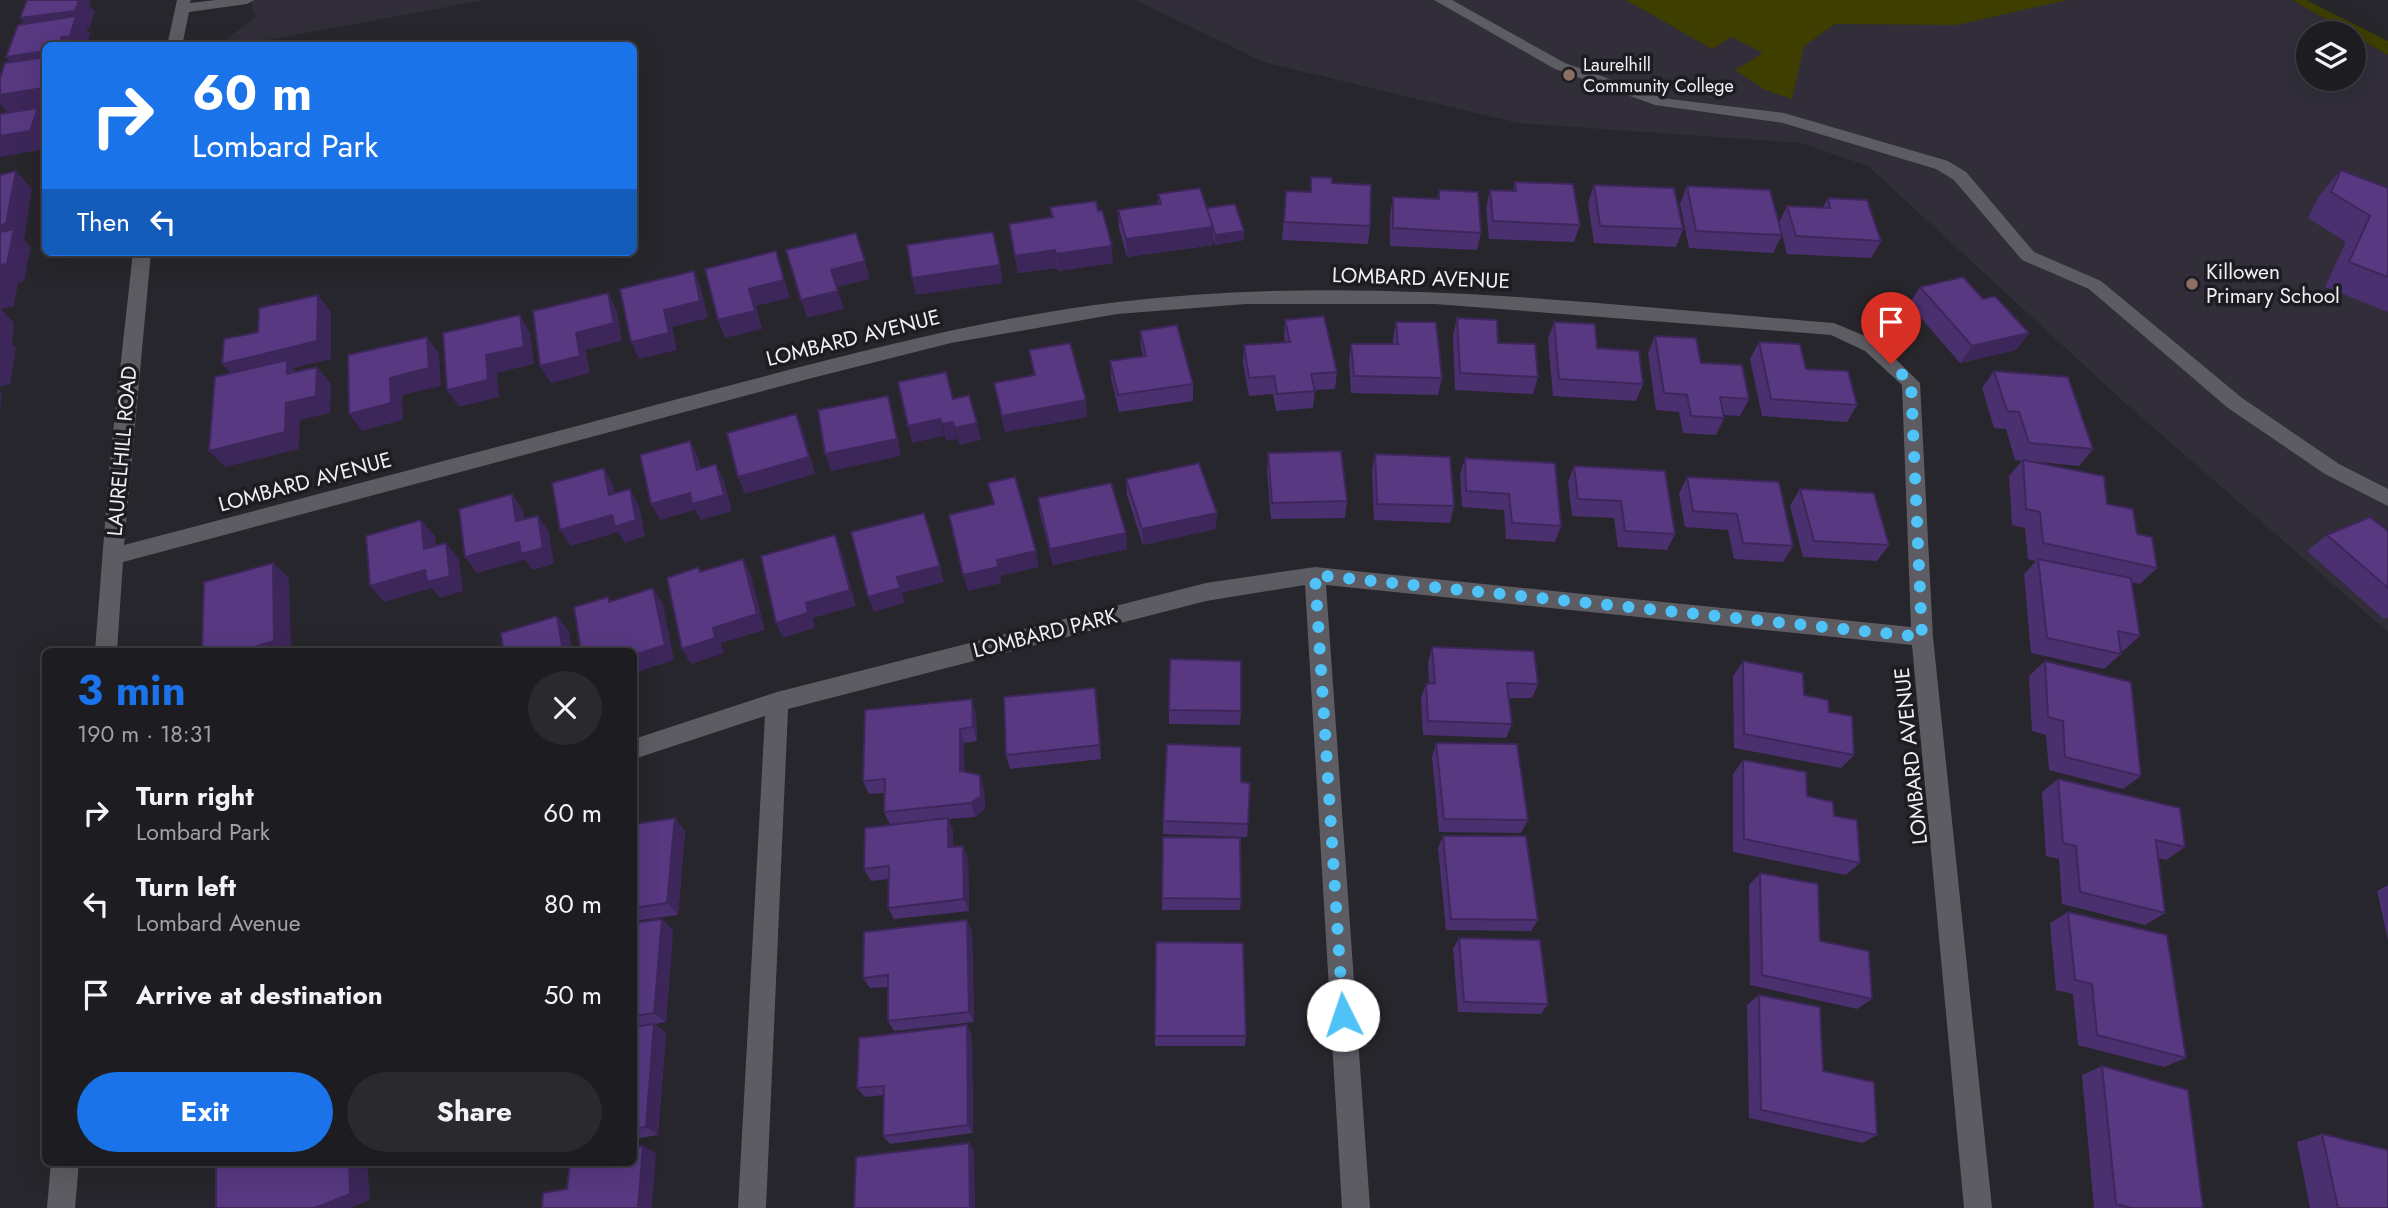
<!DOCTYPE html>
<meta charset="utf-8">
<style>
:root{--surface:#1d1c21;--page:#2a292e;--text:#f1f3f6;--muted:#a0a1a5;--line:#3b3a3f;--accent:#1a73e8}
body{margin:0;font-family:Jost,sans-serif;background:var(--page);color:var(--text);height:100vh;display:flex;flex-direction:column;font-size:26px;white-space:nowrap}
*{box-sizing:border-box;margin:0}
p{font-size:23px;color:var(--muted)}
.icon{flex:none;width:38px;height:38px;fill:none;stroke:currentColor;stroke-width:2;stroke-linecap:round;stroke-linejoin:round}
.map{position:relative;flex:1;overflow:hidden}
.side{position:absolute;left:42px;top:648px;width:595px;height:518px;display:flex;flex-direction:column;background:var(--surface);border-radius:10px;box-shadow:0 7px 28px #0002,0 0 0 2px var(--line)}
.side>*{flex:none}
.banner{position:absolute;left:42px;top:42px;width:595px;height:214px;border-radius:10px;box-shadow:0 7px 28px #0002,0 0 0 2px var(--line);background:#1a73e8;color:#fff;overflow:hidden}
.fabs{position:absolute;left:2296px;top:21px;display:grid;gap:14px}
.fabs a{display:grid;place-items:center;width:70px;height:70px;border-radius:50%;background:var(--surface);box-shadow:0 7px 28px #0002,0 0 0 2px var(--line);font-size:35px}
.pin{position:absolute;display:grid;place-items:center;width:60px;height:60px;color:#fff;margin:-72px -30px;border-radius:50% 50% 50% 0;rotate:-45deg;box-shadow:0 0 7px #0007}
.pin .icon{rotate:45deg}
.me{position:absolute;width:77px;margin:-38px;rotate:356deg;stroke-linejoin:round;filter:drop-shadow(0 0 5px #0008)}
.turn{display:flex;align-items:center;gap:24px;height:147px;padding:0 35px;font-size:32px}
.turn .icon{width:91px;height:91px;stroke-width:2.5}
.turn b{display:block;font-size:49px;line-height:60px}
.then{display:flex;align-items:center;height:66px;padding:0 35px;background:#0003;gap:14px;font-size:26px}
.round{display:grid;place-items:center;flex:none;width:74px;height:74px;border-radius:37px;background:var(--page)}
.headline{display:flex;align-items:center;justify-content:space-between;height:119px;padding:0 35px}
h1{font-size:42px;font-weight:700;line-height:52px;color:var(--accent)}
.action{display:flex;gap:14px;margin-top:auto;padding:14px 35px}
.action a{flex:1;height:80px;border-radius:42px;background:var(--accent);color:#fff;font-size:28px;font-weight:700;line-height:80px;text-align:center}
.action a+a{background:var(--page);color:var(--text)}
ul{padding:0;list-style:none}
li{display:flex;align-items:center;gap:21px;height:91px;padding:0 35px}
li div{flex:1}
li b{display:block;font-size:26px}
li em{font-style:normal}
.map>svg:first-child{display:block}
.built{fill:#312e3a}
.green{fill:#3d3e00}
.lines{fill:none;stroke-linecap:round;stroke-linejoin:round}
.minor{fill:#5e5c63;fill-rule:evenodd}
.wall{fill:#4b306f}
.shaded-wall{fill:#3d275a}
.building{fill:#573881;stroke:#3d275a;stroke-width:2}
.route{stroke:#4fc3f7;stroke-width:12;stroke-dasharray:0 21.6}
.education-dot{fill:#8d6e63;stroke:#1d1c22;stroke-width:2.5}
.labels{text-anchor:middle;stroke-width:7;stroke-linejoin:round;paint-order:stroke}
.far-poi-label{font-size:18px;fill:#f0eff3;stroke:#1d1c22;text-anchor:start}
.poi-label{font-size:21px;fill:#f0eff3;stroke:#1d1c22;text-anchor:start}
.street-label{font-size:21px;fill:#f0eff3;stroke:#1d1c22}
</style>
<div class="map">
<svg width="2388" height="1208" viewBox="0 0 2388 1208">
<rect width="100%" height="100%" fill="#27262c"/>
<!-- built -->
<path class="built" d="M250,0H485L240,45L217,46L256,17Z
M1136,0H2292L2350,33H2308V79H2354V36L2388,55V632L2124,402L1868,166L1801,143L1518,123L1263,62Z"/>
<!-- green -->
<path class="green" d="M1626,0H2067L1957,25L1835,24L1804,46L1792,99L1765,90L1735,70L1763,53L1732,37L1712,49Z
M2292,0H2306L2388,41V55Z"/>
<g class="lines">
<!-- minor -->
<path class="minor" d="M177,0H191L190,3L216,0H254L247,4L189,12L182,46H167Z
M1434,0H1452L1565,63L1662,98L1784,113L1948,161L1966,172L2034,252L2101,281L2242,398L2339,464L2388,489V506L2325,474L2228,408L2089,289L2022,260L1954,180L1936,169L1783,123L1655,105L1555,69Z
M133,252H151L124,545C307,497 491,449 674,400C820,362 968,320 1118,302C1356,273 1597,304 1834,323L1877,341L1920,383L1933,637L1992,1208H1964L1912,645L1326,585L1370,1208H1342L1305,585L1206,601L788,709L766,1208H738L765,716L634,759V739L777,692L1206,583L1315,567L1911,627L1902,385L1865,351L1831,335L1435,304H1246L1117,314L951,343L812,378L123,562L117,651H95L110,460Z
M51,1162H79L75,1208H47Z"/>
</g>
<!-- wall -->
<path class="wall" d="M2341,170L2388,188V312L2325,287L2346,242L2308,218L2319,196Z
M1515,182L1580,225L1574,242L1489,239L1486,208L1490,190L1513,191Z
M1332,183L1370,226L1368,244L1282,240L1286,191L1310,192Z
M1594,185L1683,229L1676,247L1594,243L1588,203Z
M1687,186L1782,235L1773,253L1689,248L1680,204Z
M1439,190L1481,233L1477,250L1390,246V215L1393,197L1437,199Z
M1158,194L1207,208L1244,240L1215,245L1213,238V245L1127,257L1119,228L1118,210L1158,204Z
M1828,198L1881,241L1871,258L1787,254L1779,223L1787,206L1823,207Z
M1050,207L1113,263L1058,271L1057,268L1018,273L1009,224L1051,218Z
M1920,287L1983,299L2029,333L2016,350L1960,363L1909,304Z
M1457,318L1498,343L1538,377L1533,394L1455,390L1453,335Z
M1285,320L1337,372L1335,389L1315,390L1313,408L1276,411L1273,394L1249,396L1243,363L1244,345L1285,343L1284,337Z
M1396,322L1442,378L1438,395L1351,393L1349,361L1351,344H1393V339Z
M1554,322L1597,348L1643,384L1636,401L1553,396L1548,339Z
M1140,331L1193,384V401L1119,412L1111,378L1110,361L1143,356L1141,348Z
M1655,336L1701,363L1749,399L1740,416L1724,415V418L1716,435L1683,433L1679,412L1656,410L1648,353Z
M1759,342L1806,369L1857,405L1847,422L1762,416L1750,359Z
M1029,350L1087,417L1005,432L994,383L1034,375Z
M1994,371L2093,449L2079,466L2030,461L2107,504L2137,534L2157,568L2140,584L2131,582L2140,636L2123,651H2121V654L2104,669L2031,653L2024,574L2036,561L2028,559L2025,528L2012,525L2009,476L2022,461L2015,460L2006,429L1994,428L1982,388Z
M1268,453L1347,501L1345,518L1271,519L1267,470Z
M1375,454L1454,506L1450,523L1374,520L1372,471Z
M1465,458L1561,526L1555,542L1506,539L1504,510L1462,507L1460,475Z
M1574,466L1675,534L1667,550L1618,547L1614,518L1572,516L1568,482Z
M1687,477L1793,546L1783,562L1734,559L1728,530L1685,527L1679,494Z
M1126,479L1216,529L1143,545L1127,495Z
M1800,489L1889,545L1877,561L1803,557L1790,506Z
M1038,498L1126,533L1127,549L1053,565L1040,514Z
M2388,531V617L2384,619L2307,551L2327,535Z
M1432,647L1538,684L1532,698H1509L1512,724L1506,738L1423,735L1421,698L1426,684L1429,683L1428,662Z
M1743,661L1804,695L1829,712L1854,755L1841,768L1734,748L1733,676Z
M2045,661L2141,776L2123,789L2049,770L2046,735L2032,731L2029,676Z
M1096,702L1101,759L1010,769L1006,755Z
M1169,710L1241,711L1240,725L1169,724Z
M976,714L977,741L964,743V772L984,789L985,809L975,817L948,819L953,831V847L963,846L968,859L969,911L894,919L888,908V879L871,881L864,869L890,825L884,812L885,793L869,794L863,781Z
M1436,743L1528,820L1521,833L1439,832L1432,757Z
M1743,760L1834,816L1860,863L1846,875L1733,852V774Z
M2058,779L2185,847L2166,860L2158,858L2165,913L2145,925L2062,904L2059,859L2046,856L2042,792Z
M1241,782L1248,824L1247,837L1163,834V821Z
M634,824L685,831L678,915L634,921Z
M1443,836L1538,920L1531,931L1446,930L1438,848Z
M1760,873L1820,941L1872,999L1857,1009L1750,985L1749,885Z
M2388,885V940L2377,891Z
M1162,898L1241,899L1240,910H1162Z
M2068,912L2186,1058L2164,1067L2078,1045L2073,994L2056,990L2050,923Z
M634,923L673,930L666,1022L655,1024L666,1033L658,1135L634,1139Z
M972,931L974,1022L894,1031L888,1021V987L870,988L863,978Z
M1459,938L1548,1004L1541,1014L1458,1012L1453,949Z
M1759,995L1823,1071L1877,1135L1862,1143L1749,1118L1747,1005Z
M972,1035L973,1133L890,1144L883,1136L884,1095L865,1097L857,1088Z
M1155,1036H1246L1245,1046H1155Z
M2102,1066L2203,1208H2094L2082,1075Z
M2322,1134L2388,1208H2310L2297,1142Z"/>
<!-- shaded-wall -->
<path class="shaded-wall" d="M77,0H89L91,2L89,5L95,12L89,29H86L90,34L86,46H59L34,36L20,18Z
M46,51V72L21,75L6,57Z
M46,81V108L39,109L46,117L45,149L0,157V136L9,114L0,104V95Z
M16,171L32,189L24,240L31,247L24,281L18,283L14,306L1,309L14,323L12,344L16,347L10,384L0,387V270L1,265L0,225Z
M1213,227V245L1127,257L1126,239Z
M1244,231V240L1215,245V235Z
M1112,246L1113,263L1058,271L1056,254Z
M1055,250L1057,268L1018,273L1015,256Z
M776,251L790,298L756,306L762,329L725,338L718,320L749,289Z
M865,261L870,279L837,287L831,270Z
M1000,265L1003,283L916,295L912,278Z
M694,271L701,289L708,318L672,327L677,350L639,359L631,342L664,310Z
M838,291L844,309L807,318L801,300Z
M608,293L617,311L622,341L586,350L590,373L551,383L540,366L576,333Z
M318,295L331,312V359L293,368L301,377L287,374L237,381L222,364Z
M520,315L530,333L534,364L497,373L499,397L459,407L447,390L486,355Z
M2029,333L2016,350L1960,363L1972,346Z
M427,337L439,354L441,386L402,395L403,420L362,431L349,414L390,378Z
M317,367L331,384L330,413L300,420L299,449L225,467L209,451L286,403Z
M0,392L2,394L0,412Z
M888,396L893,413L901,456L831,471L825,454Z
M1086,400L1087,417L1005,432L1002,416Z
M796,414L803,431L815,474L745,494L738,477Z
M940,419L944,436L912,443L908,426Z
M953,422L957,439L946,441L942,424Z
M977,423L981,440L959,445L955,428Z
M690,441L698,457L706,486L697,470Z
M716,464L724,481L732,511L701,520L695,510L660,520L651,504Z
M604,468L613,485L619,512L609,495Z
M630,489L639,506L645,536L625,543L618,532L571,546L560,530Z
M512,494L523,510L528,537L516,521Z
M1217,513L1216,529L1143,545L1142,529Z
M538,516L549,532L554,564L532,570L525,560L477,573L465,557Z
M421,520L435,536L437,565L424,549Z
M1126,533L1127,549L1053,565L1050,549Z
M835,535L841,551L856,606L813,618L815,628L783,638L776,623L806,603Z
M446,543L459,559L463,591L440,598L432,588L384,602L370,586Z
M1036,551L1039,567L1000,576L1002,583L968,591L963,575L997,560Z
M743,559L751,575L765,630L721,643L724,653L691,664L682,649L713,628Z
M273,563L289,578L291,651H241Z
M940,566L944,582L902,593L905,603L874,612L868,597L897,577Z
M653,588L663,604L674,660L634,673V655Z
M557,616L569,631L572,651H563Z
M972,699L976,714L977,741L973,727Z
M960,729L964,743L965,784L960,771Z
M980,775L984,789L985,809L975,817L971,803Z
M675,818L685,831L678,915L667,903Z
M948,818L953,831V860L948,847Z
M963,846L968,859L969,911L964,899Z
M662,919L673,930L666,1022L654,1013Z
M967,920L972,931L974,1022L969,1012Z
M654,1024L666,1033L658,1135L646,1127Z
M967,1025L972,1035L973,1133L968,1125Z
M969,1143L974,1150L975,1208H970Z
M643,1146L656,1153L652,1208H638Z
M349,1162H367L370,1200L350,1208H315Z"/>
<!-- building -->
<path class="building" d="M27,0H79L75,11L20,18Z
M76,16L70,36L62,37L59,46H46V51L6,57L18,25Z
M46,57V81L43,88L0,95V78L5,63Z
M38,108L30,131L0,136V114Z
M2341,170L2388,188V277L2349,262L2370,216L2331,192Z
M16,171L6,224L0,225V175Z
M1311,177L1332,178V183L1371,185L1370,226L1284,222L1286,191L1311,192Z
M1515,182L1573,184L1580,225L1493,221L1490,190L1516,191Z
M1594,185L1674,188L1683,229L1600,226Z
M1687,186L1770,190L1782,235L1696,231Z
M1200,188L1213,227L1126,239L1118,210L1161,204L1158,194Z
M1439,190L1478,192L1481,233L1393,228V197L1439,199Z
M1828,198L1867,200L1881,241L1796,236L1787,206L1830,208Z
M1096,201L1098,211L1102,210L1112,246L1056,254L1055,250L1015,256L1009,224L1053,217L1050,207Z
M1235,204L1244,231L1215,235L1207,208Z
M14,229L7,264L1,265L0,270V232Z
M993,232L1000,265L912,278L907,245Z
M856,233L865,261L831,270L838,291L801,300L786,250Z
M776,251L784,280L749,289L755,311L718,320L705,269Z
M694,271L700,301L664,310L669,333L631,342L620,289Z
M1963,277L1983,299L1995,296L2029,333L1972,346L1920,287Z
M608,293L614,323L576,333L580,356L540,366L533,311Z
M318,295L317,341L222,364L224,339L258,332L259,308Z
M520,315L524,347L486,355L488,380L447,390L443,333Z
M1324,316L1337,372L1311,374L1315,391L1277,394L1274,376L1249,378L1244,345L1290,342L1285,320Z
M1457,318L1497,320L1498,343L1535,344L1538,377L1460,373Z
M1396,322H1436L1442,378L1354,376L1351,344H1398Z
M1554,322L1595,324L1597,348L1639,351L1643,384L1559,379Z
M1177,325L1193,384L1118,395L1110,361L1146,356L1140,331Z
M1655,336L1696,338L1701,363L1742,365L1749,399L1720,397L1724,418L1691,416L1687,395L1664,393Z
M427,337L429,368L390,378L391,403L349,414L348,355Z
M1759,342L1800,344L1806,369L1848,371L1857,405L1771,399Z
M1070,343L1086,400L1002,416L994,383L1035,375L1029,350Z
M287,360V374L317,367L316,396L286,403L285,432L209,451L215,377Z
M1994,371L2068,377L2093,449L2029,443L2019,412L2007,411Z
M946,372L953,399L969,395L977,423L955,428L953,422L942,424L940,419L908,426L898,382Z
M888,396L897,439L825,454L818,410Z
M796,414L809,457L738,477L727,433Z
M690,441L697,470L716,464L724,495L692,504L690,493L651,504L640,455Z
M1341,451L1347,501L1272,503L1268,453Z
M1375,454L1450,457L1454,506L1377,504Z
M1465,458L1555,463L1561,526L1512,523L1509,494L1466,491Z
M2023,460L2104,476L2107,504L2133,509L2137,534L2152,537L2157,568L2043,543L2040,512L2026,509Z
M1199,463L1217,513L1142,529L1126,479Z
M1574,466L1665,471L1675,534L1625,531L1621,501L1578,499Z
M604,468L609,495L630,489L636,520L615,527L612,515L560,530L552,483Z
M1015,477L1036,551L997,560L998,567L963,575L949,515L994,504L988,483Z
M1687,477L1779,482L1793,546L1743,543L1737,514L1693,511Z
M1111,483L1126,533L1050,549L1038,498Z
M1800,489L1874,493L1889,545L1814,541Z
M512,494L516,521L538,516L543,548L521,554L519,542L465,557L459,509Z
M924,513L940,566L897,577L900,588L868,597L851,532Z
M2370,517L2388,531V588L2327,535Z
M421,520L424,549L446,543L450,576L427,582L425,570L370,586L366,536Z
M835,535L850,590L806,603L808,613L776,623L761,556Z
M743,559L757,614L713,628L715,638L682,649L667,578L699,567L700,572Z
M2038,559L2131,578L2140,636L2118,631L2121,654L2047,638Z
M273,563L274,641L241,651H202L204,582Z
M653,588L665,645L634,655V651H581L574,607L608,597L609,602Z
M557,616L563,651H494L503,648L501,633Z
M1432,647L1534,651L1538,684L1507,683L1512,724L1428,721L1426,684L1435,683Z
M1170,659L1241,661V711L1169,710Z
M1743,661L1803,673L1804,695L1828,700L1829,712L1852,716L1854,755L1744,734Z
M2045,661L2131,682L2141,776L2065,757L2063,721L2048,717Z
M1095,688L1100,745L1006,755L1004,697Z
M972,699L973,727L960,729V771L980,775L981,796L971,803L884,812L885,779L863,781L865,710Z
M1436,743L1517,744L1528,820L1444,819Z
M1167,744L1241,747V782L1250,783L1248,824L1163,821Z
M1743,760L1806,772L1807,796L1833,802L1834,816L1857,820L1860,863L1744,839Z
M2058,779L2180,808L2185,847L2156,840L2165,913L2080,892L2076,846L2063,843Z
M675,818L667,903L634,908V824Z
M948,818V847L963,846L964,899L888,908L889,866L864,869L865,828Z
M1443,836H1526L1538,920L1451,919Z
M1163,837L1240,838L1241,899L1162,898Z
M1760,873L1818,884L1820,941L1869,951L1872,999L1762,975Z
M2068,912L2167,935L2186,1058L2097,1035L2092,984L2075,980Z
M662,919L654,1013L634,1016V923Z
M967,920L969,1012L888,1021V975L863,978L864,932Z
M1459,938L1540,940L1548,1004L1464,1002Z
M1156,942L1243,943L1246,1036H1155Z
M1759,995L1820,1007L1823,1071L1874,1082L1877,1135L1761,1110Z
M654,1024L646,1127L634,1129V1027Z
M967,1025L968,1125L883,1136L884,1086L857,1088L859,1038Z
M2102,1066L2188,1090L2203,1208H2131L2116,1204Z
M2322,1134L2388,1150V1208H2338Z
M969,1143L970,1208H854L856,1157Z
M643,1146L638,1208H542L543,1193L567,1189L570,1162H634V1147Z
M216,1162H349L350,1194L315,1208H216Z"/>
<g class="lines">
<!-- route -->
<path class="route" d="M1343,1015L1315,575L1922,637L1911,383L1891,364"/>
</g>
<!-- markers -->
<g class="education-dot">
<circle cx="1569" cy="75" r="7"/>
<circle cx="2192" cy="284" r="7"/>
</g>
<g class="labels">
<!-- far-poi labels -->
<g class="far-poi-label">
<text x="1583" y="71">Laurelhill<tspan x="1583" dy="21">Community College</tspan></text>
</g>
<!-- poi labels -->
<g class="poi-label">
<text x="2206" y="279">Killowen<tspan x="2206" dy="24">Primary School</tspan></text>
</g>
<!-- street labels -->
<g class="street-label">
<text transform="translate(1421 278) rotate(2)" y="7">LOMBARD AVENUE</text>
<text transform="translate(853 338) rotate(-14)" y="7">LOMBARD AVENUE</text>
<text transform="translate(122 451) rotate(-85)" y="7">LAURELHILL ROAD</text>
<text transform="translate(305 482) rotate(-15)" y="7">LOMBARD AVENUE</text>
<text transform="translate(1045 633) rotate(-14)" y="7">LOMBARD PARK</text>
<text transform="translate(1911 756) rotate(-96)" y="7">LOMBARD AVENUE</text>
</g>
</g>
</svg>
<div class="fabs">
<a><svg class="icon" aria-label="layers" viewBox="0 0 24 24"><path d="M12 4l9 5-9 5-9-5zM3 14l9 5 9-5"/></svg></a>
</div>
<div class="pin" style="left:1891px;top:364px;background:#d93025"><svg class="icon" aria-label="arrive" viewBox="0 0 24 24"><path d="M6 21V4h12l-3 4 3 4H6"/></svg></div>
<svg class="me" style="left:1343px;top:1015px" viewBox="-20 -20 40 40"><circle r="19" fill="#fff"/><path d="M0-13L10 11 0 6-10 11z" fill="#4fc3f7"/></svg>
<div class="banner">
<div class="turn"><svg class="icon" aria-label="right" viewBox="0 0 24 24"><path d="M7 20v-9h11M14 6l5 5-5 5"/></svg><div><b>60 m</b>Lombard Park</div></div>
<div class="then">Then<svg class="icon" aria-label="left" viewBox="0 0 24 24"><path d="M17 20v-9H6M10 6l-5 5 5 5"/></svg></div>
</div>
<section class="side">
<div class="headline"><div><h1>3 min</h1><p>190 m · 18:31</p></div><a class="round"><svg class="icon" aria-label="close" viewBox="0 0 24 24"><path d="M6 6l12 12M18 6L6 18"/></svg></a></div>
<ul>
<li><svg class="icon" aria-label="right" viewBox="0 0 24 24"><path d="M7 20v-9h11M14 6l5 5-5 5"/></svg><div><b>Turn right</b><p>Lombard Park</p></div><em>60 m</em></li>
<li><svg class="icon" aria-label="left" viewBox="0 0 24 24"><path d="M17 20v-9H6M10 6l-5 5 5 5"/></svg><div><b>Turn left</b><p>Lombard Avenue</p></div><em>80 m</em></li>
<li><svg class="icon" aria-label="arrive" viewBox="0 0 24 24"><path d="M6 21V4h12l-3 4 3 4H6"/></svg><div><b>Arrive at destination</b></div><em>50 m</em></li>
</ul>
<div class="action"><a>Exit</a><a>Share</a></div>
</section>
</div>
